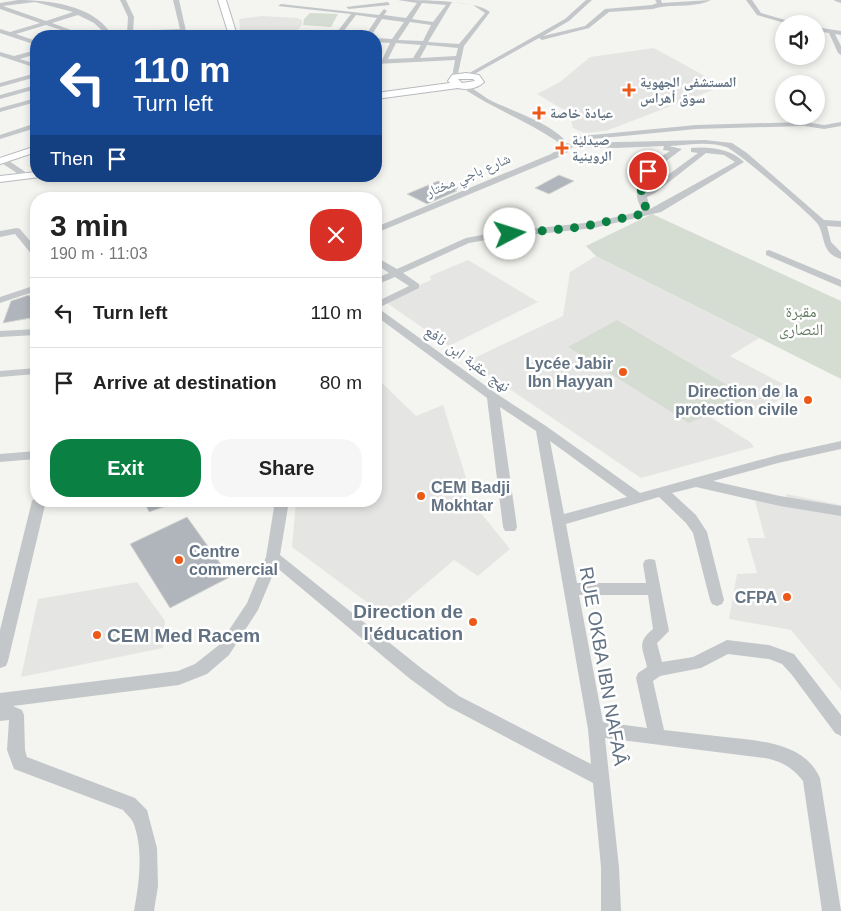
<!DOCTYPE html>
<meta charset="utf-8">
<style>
:root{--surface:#fff;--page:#f6f6f6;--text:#222;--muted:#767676;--line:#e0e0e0;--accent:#0b8043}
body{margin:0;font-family:Arial,"Noto Naskh Arabic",sans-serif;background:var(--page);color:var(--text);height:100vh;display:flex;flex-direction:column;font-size:19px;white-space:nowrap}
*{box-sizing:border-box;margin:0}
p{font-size:16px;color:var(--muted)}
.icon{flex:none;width:28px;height:28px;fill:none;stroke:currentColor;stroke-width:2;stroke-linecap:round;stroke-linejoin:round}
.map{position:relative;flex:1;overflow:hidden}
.side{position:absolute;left:30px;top:192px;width:352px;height:315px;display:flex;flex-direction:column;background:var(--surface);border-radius:20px;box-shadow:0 2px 8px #0003}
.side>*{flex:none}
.top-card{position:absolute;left:30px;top:30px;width:352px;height:152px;border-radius:20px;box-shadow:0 2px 8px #0003;background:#1a4fa0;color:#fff;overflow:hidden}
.buttons{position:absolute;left:775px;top:15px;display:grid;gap:10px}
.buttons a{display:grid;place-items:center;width:50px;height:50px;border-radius:50%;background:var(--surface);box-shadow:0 2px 8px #0003;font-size:25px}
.pin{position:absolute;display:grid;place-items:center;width:42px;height:42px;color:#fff;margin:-21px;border:2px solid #fff;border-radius:50%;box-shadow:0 1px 5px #0007}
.me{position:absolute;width:55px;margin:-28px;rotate:85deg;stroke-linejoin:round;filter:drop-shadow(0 0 4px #0008)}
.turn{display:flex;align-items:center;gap:18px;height:105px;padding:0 20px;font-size:22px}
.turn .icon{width:65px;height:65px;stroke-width:2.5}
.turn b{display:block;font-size:35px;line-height:42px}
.then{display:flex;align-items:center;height:48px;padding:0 20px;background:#0003;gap:10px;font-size:19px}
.round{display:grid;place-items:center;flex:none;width:52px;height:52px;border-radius:20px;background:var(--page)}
.summary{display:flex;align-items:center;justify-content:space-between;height:85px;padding:0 20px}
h1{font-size:30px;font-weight:700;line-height:38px}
.button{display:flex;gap:10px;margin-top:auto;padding:10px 20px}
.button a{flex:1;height:58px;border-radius:20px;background:var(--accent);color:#fff;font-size:20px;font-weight:700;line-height:58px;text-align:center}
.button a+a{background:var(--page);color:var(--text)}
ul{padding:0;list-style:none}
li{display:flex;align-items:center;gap:15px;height:70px;padding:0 20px;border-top:1px solid var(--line)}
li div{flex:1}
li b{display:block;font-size:19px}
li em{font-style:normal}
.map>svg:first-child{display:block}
.built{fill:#e5e6e4}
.green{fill:#d5dcd1}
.building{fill:#afb5bb;stroke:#d6d6d3}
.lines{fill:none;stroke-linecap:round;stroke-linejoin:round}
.major-casing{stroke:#b6babe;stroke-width:2}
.minor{fill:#c4c7ca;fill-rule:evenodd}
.major{fill:#fff;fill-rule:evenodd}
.route{stroke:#0b8043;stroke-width:9;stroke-dasharray:0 16.2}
.poi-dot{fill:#ec5919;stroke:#fff;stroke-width:2}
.labels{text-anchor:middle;stroke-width:5;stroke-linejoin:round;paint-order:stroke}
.far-poi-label{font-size:14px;font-weight:bold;fill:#627283;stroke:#fff;text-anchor:start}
.far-street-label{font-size:14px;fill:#627283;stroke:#fff}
.park-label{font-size:16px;fill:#647a61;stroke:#fff}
.street-label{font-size:16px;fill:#627283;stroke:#fff}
.poi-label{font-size:16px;font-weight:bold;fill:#627283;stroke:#fff;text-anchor:end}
.near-poi-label{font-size:19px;font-weight:bold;fill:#627283;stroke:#fff;text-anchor:end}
.near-street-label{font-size:19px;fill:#627283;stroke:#fff}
</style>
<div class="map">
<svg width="841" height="911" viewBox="0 0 841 911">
<rect width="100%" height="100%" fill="#f4f5f0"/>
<!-- built -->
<path class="built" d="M261,16L297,18L302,20V25L296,32L240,30L239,19Z
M654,48L723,86L606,131L584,133L573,128L569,113L537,94L560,82L590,57Z
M596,256L759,338L730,356L783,384L776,388L788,395L759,411L741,401L707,415L750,442L754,447L641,478L468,361L563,316L570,272Z
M468,260L538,302L449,346L384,301L431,280L430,276Z
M379,380L416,416L443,405L468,484L463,491L510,549L478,576L454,560L387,617L292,547L296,501H376V381Z
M786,494L841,505V690L791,630L729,619L737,574L757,573L747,538H765L755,501L788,503Z
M137,582L165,621L163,648L21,677L38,599Z"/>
<!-- green -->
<path class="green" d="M310,13L338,14L331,27L303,25L304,19Z
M652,214L841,301V379L596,256L586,246Z
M617,320L749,398L689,423L568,347Z"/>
<!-- building -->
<path class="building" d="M559,175L574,181L549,194L535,188Z
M438,181L458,188L455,190L457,191L427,204L407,194Z
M29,295L36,306V317L3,323L11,301Z
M144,501H174L175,503L149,512Z
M187,517L230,577L170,608L130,544Z"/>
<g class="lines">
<defs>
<path id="major" d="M218,0H226L236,32L232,36H224L228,32Z
M466,73L479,75L484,82C477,89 467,90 458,88L376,99V93L450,83L448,81L452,75ZM458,79H473L475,81L462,83Z
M36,146V152L0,164V158Z
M36,172V176L40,177L0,182V176Z"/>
</defs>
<!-- major casing -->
<use href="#major" class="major-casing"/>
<!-- minor -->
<path class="minor" d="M18,0C49,0 91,5 110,32L127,34L128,17L120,0H126L134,17L133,31L180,29L173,0H179L186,31L232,30L235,32L232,34L182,36H176L178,33L108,36L94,23L78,15L52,23L87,36H79L46,25L16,34L36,41V45L0,33V29L10,32L40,23L0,9V3ZM35,2L73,12L46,21L3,6Z
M398,0C419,0 477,0 490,12L464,46L457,78L452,77L455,60L376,64V60H382L390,43L376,42V38L392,39L404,22L382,19L371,36H365L377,18L356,15L340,36H334L351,14L278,6L281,4L379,15L384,9L387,11L384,15L406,18L417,3ZM452,2L473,5L485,13L459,44L428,42ZM422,3L446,5L433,22L412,19ZM410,22L431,25L423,41L398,40ZM396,43L421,45L413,58L388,59ZM427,45L458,48L456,56L420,58Z
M586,0H592L569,21L543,36L585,26L605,9L652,5L657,3L655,0H661L662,3L711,0C693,9 671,3 653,9L609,12L589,28L542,40L539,38L469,77L464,76L565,19Z
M746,0H752L761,13L799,24H788L757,15Z
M834,0H841V3L835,1Z
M388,2L390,5L349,9L346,7Z
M816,27L841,31V35L835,34L841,46V55L838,53L829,33L816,31Z
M36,50V54L20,59L36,64V68L0,56V52L14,56Z
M36,73V77L0,87V83Z
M36,85V89L0,99V95Z
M461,85C469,84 480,94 488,99C513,112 545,120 565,140L558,142C527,121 492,108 461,87Z
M36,98V102L0,112V108Z
M804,122L824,125L841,122V126L824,129L804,126L696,129L582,140L578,138L582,136L696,125Z
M33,124H36V128L0,139V135Z
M705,140L732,143L747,153L824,220L841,221V227L827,226L831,242L841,252V259C820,253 826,235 817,223C809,213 736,150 726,147C709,141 687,145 669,146L682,149L649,174L646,191L698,153L691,152V148C708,146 732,149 744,162L661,212L594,228L492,239L469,243L403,273L419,284V288L378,308L497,394L546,426L640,493L778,455L841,441V449L778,463L713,481L780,496L841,506V516L780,506L696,487L672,493L696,515L707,532L724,600L722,604L717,606L712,604L710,600L693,533L686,523L659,497L566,524L577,583H646L643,564L645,560L650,559L655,560L669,631L657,643L662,662L693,657L727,640L769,645L794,654L841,715V736L835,733L792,675L782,664L769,659L728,654L701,668L660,676L653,681L664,730C684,732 705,735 725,737C759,741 804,742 820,778L841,911H822L803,781C793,768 781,761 765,758L605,738L619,867L621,911H601V867L593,783L447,706L409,678L276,567L258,610L229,655L207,674L179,685L13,706L22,710L24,715L25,750L27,757L135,798L147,810L157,848L158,886L154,911H134C139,884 144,849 133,822C131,818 126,814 123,810L14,769L7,750L9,720L0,721V693L178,671L195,664L219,645L247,603L266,557L275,501H289L280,555L421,668L459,696L591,764L588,729L536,431L500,407L517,527L515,531H505L503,527L487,398L376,316V302L409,286L395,277L376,285V278L389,273L376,264V257L397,269L466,238L492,233L594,222L642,211C641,207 637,200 637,196C634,172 652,162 670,151L663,150L664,146L616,148L578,147L574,145L575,143ZM706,153L724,155L735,162L650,209L647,197L655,193ZM550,441L627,497L564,514ZM579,595H648L653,629C636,643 643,648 647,667L638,673L636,678L647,728L603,722Z
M567,143L574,145L568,152L557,158L376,233V227L551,154Z
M0,157H3L30,175L23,177L0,162Z
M17,228L20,229L36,248V257L33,256L15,234L0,237V231Z
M769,250L841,280V287L766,255V251Z
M36,285V291L0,303V297Z
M36,329V335L0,337V331Z
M36,368V374L0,377V371Z
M36,451V459L0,462V454Z
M36,497V501H46L8,661L6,666L0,668V630L32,501Z"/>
<!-- major -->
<use href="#major" class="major"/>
</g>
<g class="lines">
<!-- route -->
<path class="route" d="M510,234L581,227L647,213L640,185L648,171"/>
</g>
<!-- markers -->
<g class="poi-dot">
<path d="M626.5 82.5h5v5h5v5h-5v5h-5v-5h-5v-5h5z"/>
<path d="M536.5 105.5h5v5h5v5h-5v5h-5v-5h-5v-5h5z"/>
<path d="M559.5 140.5h5v5h5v5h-5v5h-5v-5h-5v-5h5z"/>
<circle cx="623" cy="372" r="5"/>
<circle cx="808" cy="400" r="5"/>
<circle cx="421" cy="496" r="5"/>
<circle cx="179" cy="560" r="5"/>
<circle cx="787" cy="597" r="5"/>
<circle cx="473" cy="622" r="5"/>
<circle cx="97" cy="635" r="5"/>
</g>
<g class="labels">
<!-- far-poi labels -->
<g class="far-poi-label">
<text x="640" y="87">المستشفى الجهوية<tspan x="640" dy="16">سوق أهراس</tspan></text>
<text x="550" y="118">عيادة خاصة</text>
<text x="572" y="145">صيدلية<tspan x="572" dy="16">الروينية</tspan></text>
</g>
<!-- far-street labels -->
<g class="far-street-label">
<text transform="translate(468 175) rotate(-23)" y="5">شارع باجي مختار</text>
</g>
<!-- park labels -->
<g class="park-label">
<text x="801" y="317">مقبرة<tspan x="801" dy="18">النصارى</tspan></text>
</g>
<!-- street labels -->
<g class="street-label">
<text transform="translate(468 358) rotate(36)" y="6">نهج عقبة ابن نافع</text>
</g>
<!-- poi labels -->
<g class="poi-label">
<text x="613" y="369">Lycée Jabir<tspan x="613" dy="18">Ibn Hayyan</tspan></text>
<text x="798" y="397">Direction de la<tspan x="798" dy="18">protection civile</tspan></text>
<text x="431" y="493" text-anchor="start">CEM Badji<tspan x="431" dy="18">Mokhtar</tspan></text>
<text x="189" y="557" text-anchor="start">Centre<tspan x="189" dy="18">commercial</tspan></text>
<text x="777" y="603">CFPA</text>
</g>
<!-- near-poi labels -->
<g class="near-poi-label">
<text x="463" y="618">Direction de<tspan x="463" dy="22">l'éducation</tspan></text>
<text x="107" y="642" text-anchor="start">CEM Med Racem</text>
</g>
<!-- near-street labels -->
<g class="near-street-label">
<text transform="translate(604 666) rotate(80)" y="7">RUE OKBA IBN NAFAÂ</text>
</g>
</g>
</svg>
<div class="buttons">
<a><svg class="icon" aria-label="sound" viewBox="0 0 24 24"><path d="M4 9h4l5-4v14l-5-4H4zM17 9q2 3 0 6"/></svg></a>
<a><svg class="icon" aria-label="search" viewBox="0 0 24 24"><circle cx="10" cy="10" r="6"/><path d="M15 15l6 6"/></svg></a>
</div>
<div class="pin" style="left:648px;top:171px;background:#d93025"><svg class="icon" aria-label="arrive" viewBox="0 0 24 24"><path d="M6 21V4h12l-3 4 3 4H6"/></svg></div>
<svg class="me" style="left:510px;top:234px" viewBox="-20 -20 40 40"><circle r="19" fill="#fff"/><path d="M0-13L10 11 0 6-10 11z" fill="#0b8043"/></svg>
<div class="top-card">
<div class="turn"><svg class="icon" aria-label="left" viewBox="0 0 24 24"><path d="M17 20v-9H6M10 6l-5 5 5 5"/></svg><div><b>110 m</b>Turn left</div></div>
<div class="then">Then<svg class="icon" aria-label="arrive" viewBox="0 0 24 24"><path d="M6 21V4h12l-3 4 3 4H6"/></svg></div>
</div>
<section class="side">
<div class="summary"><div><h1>3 min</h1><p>190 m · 11:03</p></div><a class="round" style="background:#d93025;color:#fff"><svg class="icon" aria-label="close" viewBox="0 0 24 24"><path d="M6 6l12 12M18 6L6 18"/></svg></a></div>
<ul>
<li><svg class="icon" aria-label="left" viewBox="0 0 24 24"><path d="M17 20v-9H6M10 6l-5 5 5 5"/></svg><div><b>Turn left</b></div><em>110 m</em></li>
<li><svg class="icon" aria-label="arrive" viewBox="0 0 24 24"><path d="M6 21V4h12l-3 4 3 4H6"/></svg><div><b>Arrive at destination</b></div><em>80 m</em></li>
</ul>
<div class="button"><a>Exit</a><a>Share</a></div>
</section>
</div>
